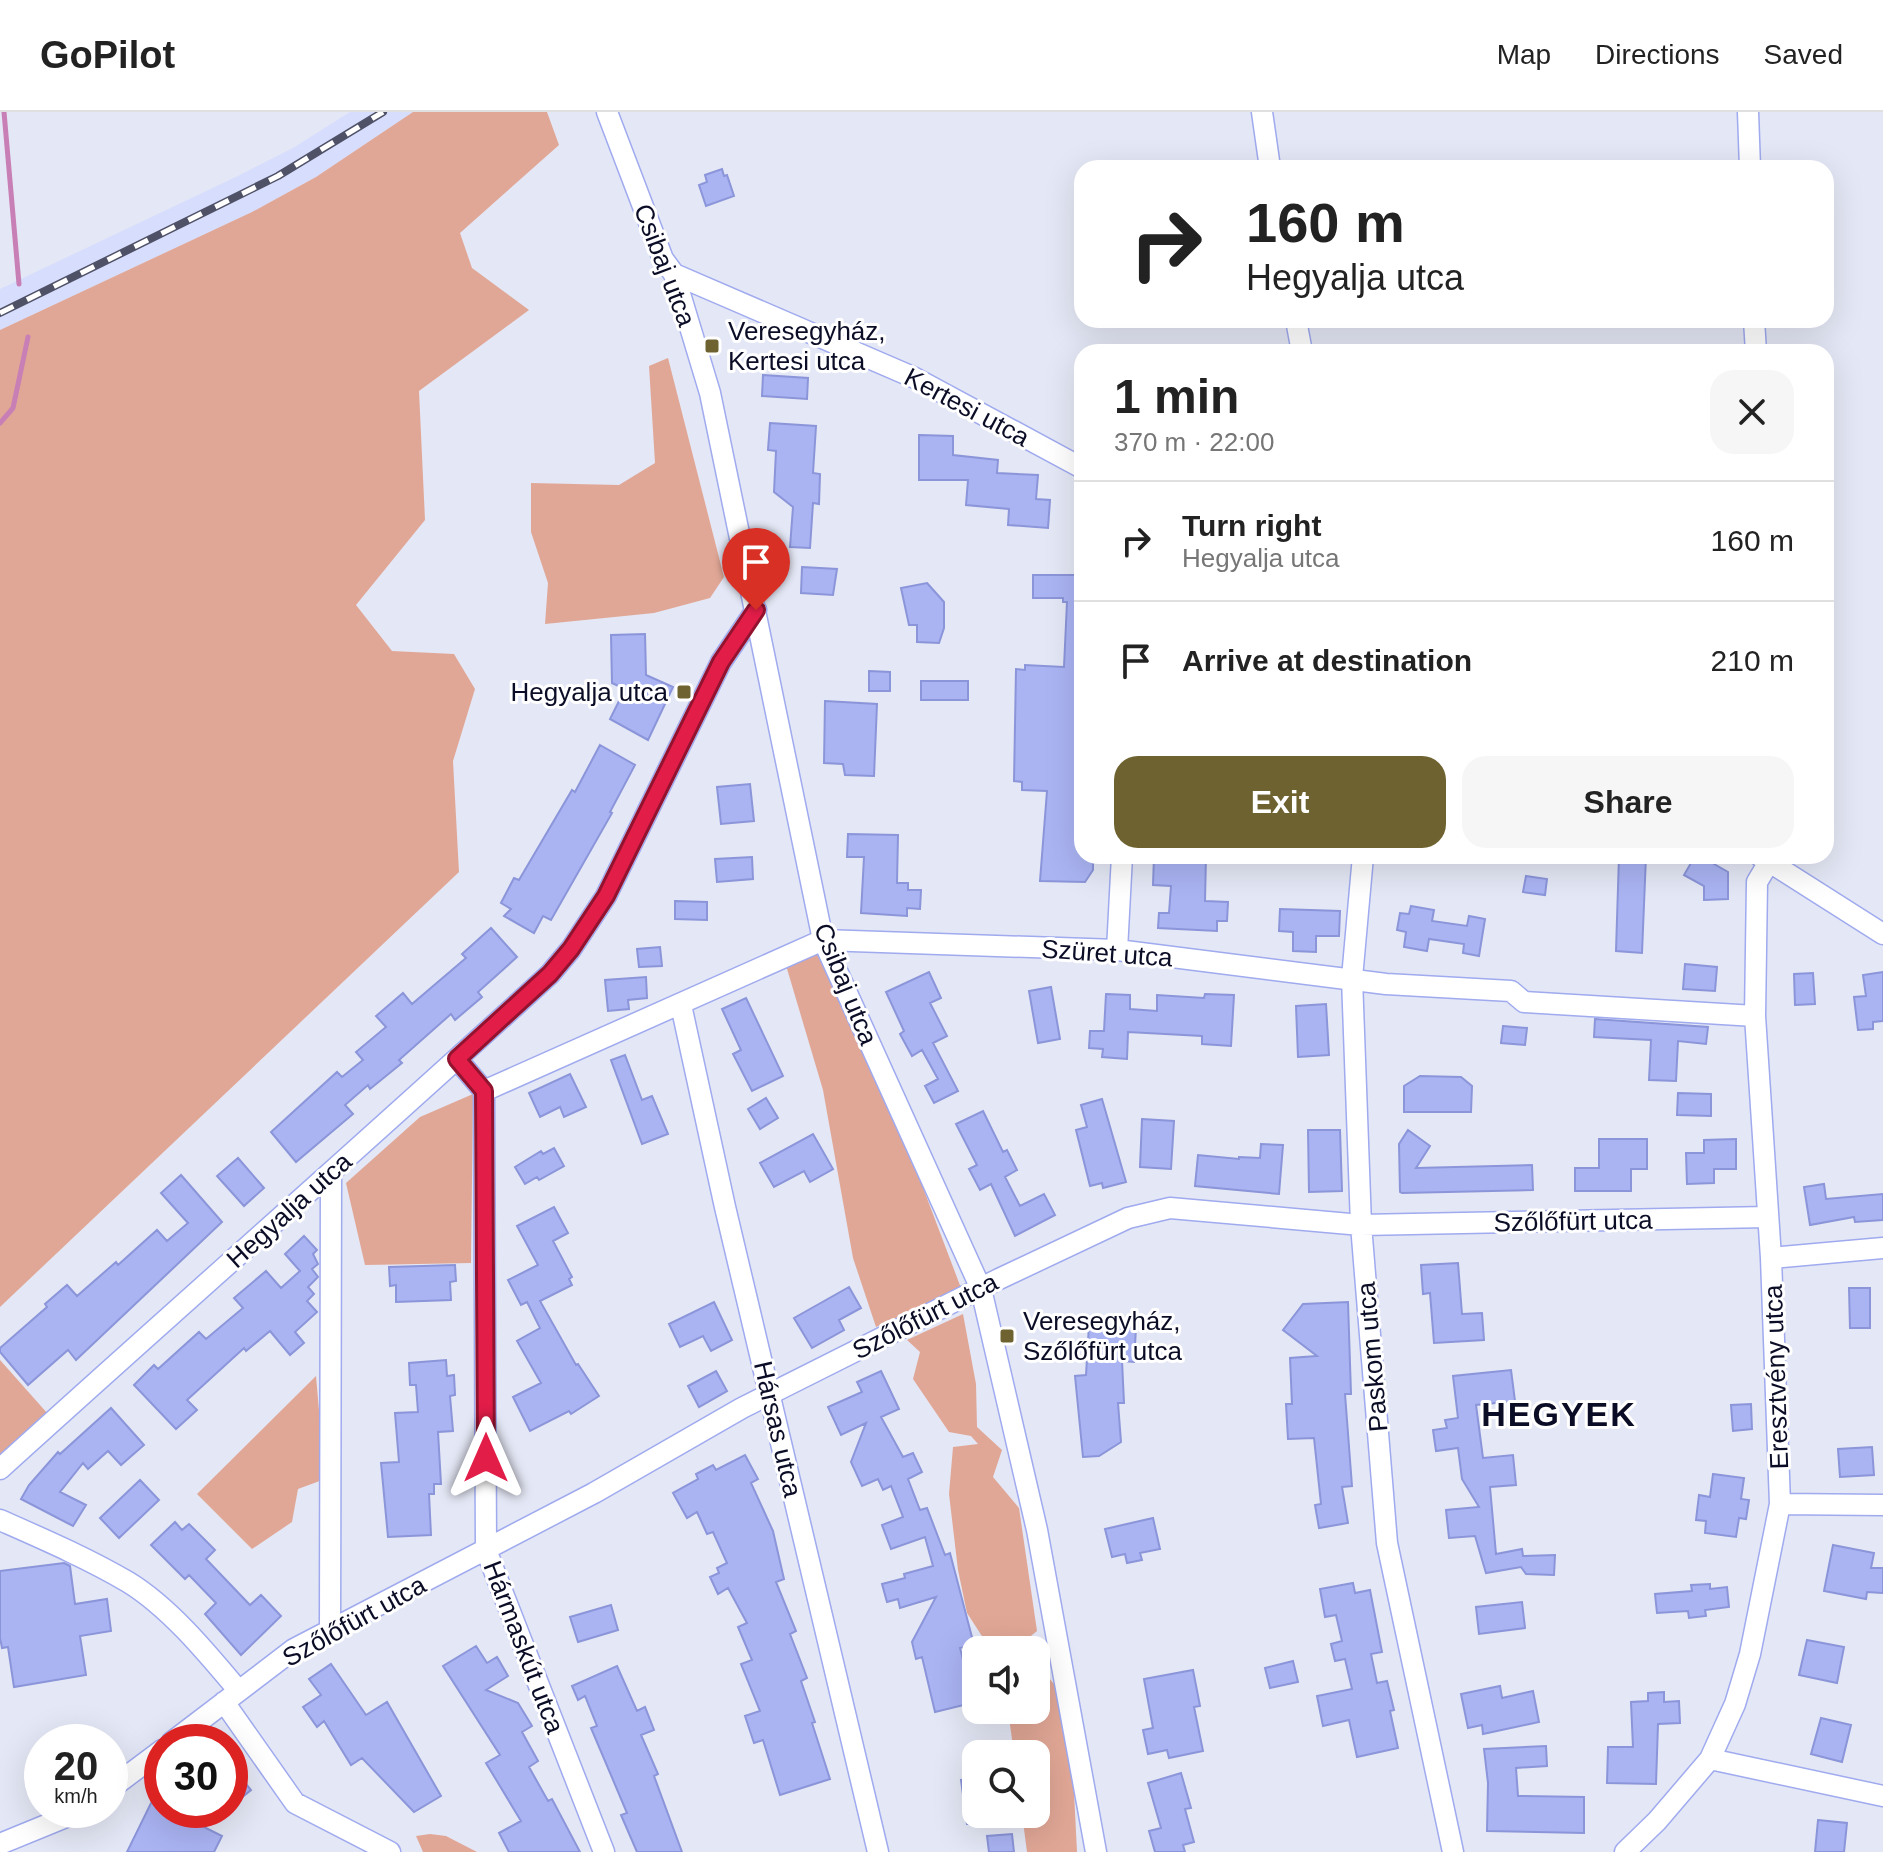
<!DOCTYPE html>
<meta charset="utf-8">
<style>
:root{--surface:#fff;--page:#f6f6f6;--text:#222;--muted:#767676;--line:#e0e0e0;--accent:#6e6330}
body{margin:0;font-family:Helvetica,sans-serif;background:var(--page);color:var(--text);height:100vh;display:flex;flex-direction:column;font-size:30px;white-space:nowrap}
*{box-sizing:border-box;margin:0}
p{font-size:26px;color:var(--muted)}
.icon{flex:none;width:44px;height:44px;fill:none;stroke:currentColor;stroke-width:2;stroke-linecap:round;stroke-linejoin:round}
.map{position:relative;flex:1;overflow:hidden}
.panel{position:absolute;left:1074px;top:232px;width:760px;height:520px;display:flex;flex-direction:column;background:var(--surface);border-radius:24px;box-shadow:0 8px 32px #0002}
.panel>*{flex:none}
.hud{position:absolute;left:1074px;top:48px;width:760px;height:168px;border-radius:24px;box-shadow:0 8px 32px #0002;background:#fff;color:var(--text);overflow:hidden}
.buttons{position:absolute;left:962px;top:1524px;display:grid;gap:16px}
.buttons a{display:grid;place-items:center;width:88px;height:88px;border-radius:16px;background:var(--surface);box-shadow:0 8px 32px #0002;font-size:40px}
.speed{position:absolute;left:24px;top:1612px;display:flex;gap:16px;font-size:40px;font-weight:700;text-align:center}
.speed>*{display:grid;place-content:center;width:104px;height:104px;border-radius:50%;background:var(--surface);box-shadow:0 8px 32px #0002;line-height:1}
.speed small{font-size:20px;font-weight:400}
.speed .limit{border:12px solid #d22;background:#fff;color:#111}
.pin{position:absolute;display:grid;place-items:center;width:68px;height:68px;color:#fff;margin:-82px -34px;border-radius:50% 50% 50% 0;rotate:-45deg;box-shadow:0 0 8px #0007}
.pin .icon{rotate:45deg}
.me{position:absolute;width:88px;margin:-44px;rotate:0deg;stroke-linejoin:round;filter:drop-shadow(0 0 6px #0008)}
.turn{display:flex;align-items:center;gap:28px;height:168px;padding:0 40px;font-size:36px}
.turn .icon{width:104px;height:104px;stroke-width:2.5}
.turn b{display:block;font-size:56px;line-height:68px}
.round{display:grid;place-items:center;flex:none;width:84px;height:84px;border-radius:24px;background:var(--page)}
.summary{display:flex;align-items:center;justify-content:space-between;height:136px;padding:0 40px}
h1{font-size:48px;font-weight:600;line-height:60px}
.cta{display:flex;gap:16px;margin-top:auto;padding:16px 40px}
.cta a{flex:1;height:92px;border-radius:24px;background:var(--accent);color:#fff;font-size:32px;font-weight:600;line-height:92px;text-align:center}
.cta a+a{background:var(--page);color:var(--text)}
ul{padding:0;list-style:none}
li{display:flex;align-items:center;gap:24px;height:120px;padding:0 40px;border-top:2px solid var(--line)}
li div{flex:1}
li b{display:block;font-size:30px}
li em{font-style:normal}
header{display:flex;align-items:center;gap:48px;box-sizing:border-box;height:112px;padding:0 40px;background:var(--surface);border-bottom:2px solid var(--line)}
header strong{font-size:38px}
nav{display:flex;gap:44px;margin-inline-start:auto;font-size:28px}
.map>svg:first-child{display:block}
.built{fill:#d7ddfd}
.green{fill:#e1a796}
.lines{fill:none;stroke-linecap:round;stroke-linejoin:round}
.stream{stroke:#c87fb5;stroke-width:5}
.building{fill:#aab4f3;stroke:#8b95d9;stroke-width:2}
.minor-casing{stroke:#9faaef;stroke-width:23}
.minor{stroke:#fff;stroke-width:20}
.rail-casing{stroke:#4f5167;stroke-width:8}
.rail{stroke:#fff;stroke-width:5;stroke-dasharray:15;stroke-linecap:butt}
.route-casing{stroke:#92132f;stroke-width:20}
.route{stroke:#e11d48;stroke-width:14}
.poi-dot{fill:#6e6330;stroke:#fff;stroke-width:3}
.labels{text-anchor:middle;stroke-width:6;stroke-linejoin:round;paint-order:stroke}
.street-label{font-size:26px;fill:#0b0d26;stroke:#fff}
.poi-label{font-size:26px;fill:#0b0d26;stroke:#fff;text-anchor:start}
.district-label{font-size:34px;font-weight:bold;letter-spacing:2px;fill:#0b0d26;stroke:#fff}
</style>
<header>
<strong>GoPilot</strong>
<nav><a>Map</a><a>Directions</a><a>Saved</a></nav>
</header>
<div class="map">
<svg width="1883" height="1740" viewBox="0 0 1883 1740">
<rect width="100%" height="100%" fill="#e4e7f5"/>
<!-- built -->
<path class="built" d="M350,0H413L316,65L252,100L0,218V177L240,63L293,36Z"/>
<!-- green -->
<path class="green" d="M413,0H547L559,33L460,121L472,156L529,198L419,279L425,408L356,493L392,539L454,542L475,577L453,649L459,760L0,1195V218L252,100L316,65Z
M668,246L724,465L710,486L654,501L545,512L548,471L531,420V371L619,373L655,351L649,254Z
M818,841L911,1044L961,1176L876,1215L853,1146L823,978L785,850Z
M473,982L471,1151L365,1153L346,1071L420,1005Z
M963,1202L976,1272L977,1315L1002,1338L993,1365L1019,1396L1037,1519L1021,1532L1026,1538H991L967,1501L958,1458L949,1382L953,1335L978,1332L971,1324L949,1320L913,1267L920,1240L907,1228Z
M0,1248L48,1302L0,1347Z
M316,1264L325,1367L298,1377L292,1410L252,1437L197,1382Z
M1036,1550L1058,1577L1072,1640L1077,1740H1027L1022,1702H1036V1642H1014L1008,1598H1036Z
M430,1722L446,1724L477,1740H423L416,1724Z"/>
<g class="lines">
<!-- stream -->
<path class="stream" d="M4,0L19,172
M0,311L13,296L28,225"/>
</g>
<!-- building -->
<path class="building" d="M722,57L724,64L727,63L734,84L706,94L699,73L707,70L705,63Z
M763,263L808,266L807,287L762,284Z
M770,311L816,314L813,361L820,362L819,392L813,391L810,436L790,435L793,395L774,380L776,339L768,338Z
M919,323L953,324V343L998,348L997,361L1038,363L1036,387L1050,388L1048,416L1008,413L1009,397L966,393L968,368H919Z
M802,455L837,457L833,483L801,481Z
M1033,463H1082V744H1093V758L1085,770L1040,769L1047,679L1022,678V670L1014,669L1016,557L1025,558V553L1064,555L1067,490H1063V486H1033Z
M927,471L944,490V516L939,531L917,530V513H909L901,476Z
M645,522L646,563L673,575L648,628L610,607L625,577L612,571L611,523Z
M869,559L890,560V579H869Z
M921,569H968V588H921Z
M825,589L877,592L874,664L845,663L843,652L824,651Z
M600,633L635,653L610,700L612,701L551,808L543,804L534,821L504,804L511,797L501,791L514,766L519,768L572,678L575,680Z
M750,672L754,709L721,712L717,675Z
M848,722L898,723L897,771H908V778H921L920,797L907,796V804L861,801L864,745H847Z
M1154,744H1206L1205,789L1228,790L1227,809H1217V819L1158,816L1159,801H1169L1171,774L1153,773Z
M1619,744H1646L1642,841L1616,839Z
M1695,744H1700L1728,760V787L1704,788V774L1684,763Z
M752,745L753,767L717,770L715,747Z
M1526,764L1547,767L1545,783L1523,780Z
M675,789L707,790V808L675,807Z
M1411,794L1434,798L1432,809L1467,814L1469,804L1485,807L1479,844L1463,841L1464,832L1429,827L1427,839L1404,835L1406,820L1397,818L1400,801L1409,802Z
M1280,797L1340,799L1339,824H1316V840L1293,839V820L1279,819Z
M491,816L517,845L478,880L482,885L455,908L451,902L399,948L402,951L370,977L368,973L345,993L353,1002L296,1050L271,1020L337,960L342,965L363,948L356,940L386,915L376,904L403,881L412,892L466,846L462,842Z
M660,835L662,854L639,855L637,837Z
M1685,852L1717,855L1715,879L1683,877Z
M929,860L941,886L930,891L947,924L933,931L958,979L934,991L925,974L938,967L922,938L912,944L900,922L904,919L886,880Z
M1883,860V909L1873,910V917L1858,918L1854,885L1866,884L1863,863Z
M1813,861L1815,892L1795,893L1794,862Z
M646,865L647,886L628,888L629,897L608,899L605,868Z
M1051,875L1060,927L1038,931L1029,879Z
M1106,882L1130,883V897L1157,899V883L1204,886L1205,882L1234,883L1231,934L1202,932V924L1128,920L1127,947L1102,945L1103,937L1089,936L1090,919H1104Z
M746,886L783,964L752,979L733,942L741,938L722,897Z
M1326,892L1329,943L1298,945L1296,894Z
M1595,907L1708,915L1706,932L1678,929L1676,969L1649,968L1651,928L1594,925Z
M1503,914L1527,916L1525,933L1501,931Z
M625,943L642,988L652,984L668,1022L642,1032L611,948Z
M570,962L586,995L564,1005L560,995L540,1005L529,981Z
M1420,964L1461,965L1472,974L1471,1000H1404V974Z
M1678,981L1711,982V1004L1677,1003Z
M766,986L778,1006L760,1017L748,997Z
M1102,987L1126,1070L1103,1076L1102,1071L1090,1074L1076,1018L1087,1015L1081,993Z
M983,999L1003,1040L1007,1038L1017,1058L1005,1065L1020,1094L1044,1082L1055,1103L1015,1124L991,1072L980,1078L969,1057L977,1053L956,1012Z
M1142,1007L1174,1009L1171,1057L1140,1055Z
M1308,1018H1340L1342,1079L1309,1080Z
M1408,1018L1430,1034L1416,1056L1532,1053L1533,1078L1402,1081L1400,1080L1399,1032Z
M813,1022L833,1057L810,1070L804,1059L774,1075L760,1051Z
M1599,1027H1647V1057H1631V1079H1575V1056H1599Z
M1736,1027V1057H1714V1071L1687,1072L1686,1041H1704V1028Z
M1261,1032L1283,1033L1279,1082L1195,1074L1198,1043L1239,1047V1045L1260,1046Z
M554,1036L564,1054L539,1068L537,1065L525,1072L515,1055L541,1039L543,1042Z
M238,1046L264,1076L244,1094L217,1064Z
M181,1063L222,1110L76,1248L68,1238L28,1273L0,1240V1236L47,1195L45,1192L67,1173L77,1184L116,1150L118,1153L157,1118L167,1129L188,1111L161,1081Z
M1824,1072L1826,1087L1883,1082V1108L1855,1110L1854,1105L1810,1113L1804,1075Z
M554,1095L568,1121L553,1129L572,1165L569,1167L572,1173L540,1189L576,1253L578,1252L599,1284L571,1302L569,1299L530,1319L513,1285L541,1271L517,1229L540,1216L527,1190L521,1193L508,1168L538,1153L517,1114Z
M304,1124L317,1138L313,1142L318,1152L312,1157L318,1165L308,1175L314,1182L307,1189L317,1200L295,1220L304,1231L290,1243L270,1219L246,1239L244,1236L187,1288L197,1298L176,1317L134,1273L154,1253L158,1257L199,1220L206,1227L243,1196L234,1186L266,1159L281,1176L300,1159L285,1142Z
M1458,1151L1462,1202L1482,1201L1484,1228L1434,1231L1430,1181L1423,1182L1421,1153Z
M455,1153L456,1169L450,1170L451,1188L396,1190V1173L390,1174L389,1155Z
M849,1175L861,1196L839,1208L844,1218L812,1236L794,1206Z
M1849,1176H1870V1216H1850Z
M714,1190L732,1228L711,1239L703,1224L680,1235L669,1212Z
M1348,1190L1351,1282H1345L1352,1374L1342,1375L1348,1411L1319,1416L1315,1393L1321,1392L1314,1326L1288,1327L1286,1292H1292L1290,1246L1317,1244L1283,1218L1303,1192Z
M1089,1213L1136,1216L1134,1250L1122,1249L1124,1291H1118L1121,1330L1099,1344L1083,1345L1075,1264L1086,1263Z
M446,1248L447,1264L454,1263L455,1283L450,1284L453,1319L438,1320L441,1372H434V1382H429L431,1423L388,1425L381,1351L399,1350L395,1301L418,1300L416,1273H410L409,1251Z
M1511,1258L1515,1289L1476,1293L1483,1346L1513,1343L1516,1373L1490,1375L1496,1442L1522,1437L1523,1444L1555,1443L1554,1463L1526,1462L1521,1455L1486,1461L1475,1424L1449,1426L1446,1398L1479,1395L1462,1367L1458,1336L1436,1339L1433,1318L1447,1316L1445,1308L1458,1306L1453,1264Z
M716,1259L727,1279L699,1295L688,1274Z
M881,1259L899,1297L881,1305L903,1345L913,1341L922,1360L908,1367L920,1398L927,1396L945,1443L950,1441L974,1533L960,1536L969,1570L976,1569V1590L935,1600L922,1545L916,1547L912,1530L936,1485L900,1496L898,1487L887,1490L882,1472L905,1466L904,1462L933,1454L925,1425L891,1437L882,1413L903,1405L891,1374L883,1378L878,1367L862,1374L851,1350L866,1311L841,1323L828,1295L862,1280L857,1270Z
M1751,1292L1752,1317L1733,1319L1731,1293Z
M111,1296L144,1333L121,1353L108,1339L88,1357L83,1351L60,1380L86,1393L73,1414L21,1387L29,1373L58,1340L60,1342Z
M1872,1335L1874,1363L1840,1365L1838,1337Z
M745,1343L758,1367L751,1371L773,1419L784,1467L776,1470L796,1519L790,1522L807,1566L801,1569L815,1610L812,1611L830,1667L780,1683L763,1628L754,1631L745,1604L760,1599L741,1552L752,1548L738,1515L747,1511L728,1476L718,1482L710,1465L719,1461L717,1456L727,1451L713,1420L707,1422L697,1400L687,1406L673,1381L698,1367L696,1362L713,1353L716,1358Z
M1713,1362L1744,1366L1741,1387L1749,1388L1746,1407L1739,1406L1736,1425L1705,1421L1706,1409L1696,1408L1699,1383L1710,1385Z
M140,1368L159,1388L119,1426L100,1406Z
M1153,1406L1160,1437L1140,1441L1142,1448L1127,1451L1125,1442L1112,1445L1105,1417Z
M175,1410L182,1418L189,1412L215,1438L206,1447L250,1493L261,1483L281,1504L241,1543L205,1502L216,1491L189,1463L185,1467L151,1433Z
M1833,1433L1874,1441L1871,1456H1883V1481L1867,1480L1866,1487L1824,1479Z
M64,1451L70,1454L75,1492L107,1487L111,1519L80,1524L86,1563L14,1575L8,1535L2,1536L0,1526V1459Z
M1353,1471L1355,1481L1370,1478L1382,1540L1371,1542L1377,1571L1387,1569L1394,1598L1390,1599L1398,1636L1357,1645L1349,1608L1323,1614L1317,1584L1352,1577L1345,1547L1335,1549L1331,1532L1342,1529L1336,1503L1325,1505L1320,1477Z
M1710,1472V1477L1727,1475L1729,1495L1705,1498L1706,1504L1689,1506L1688,1499L1657,1501L1655,1482L1692,1479L1691,1473Z
M1522,1490L1525,1516L1479,1522L1476,1495Z
M611,1493L618,1518L578,1530L570,1505Z
M1807,1528L1844,1535L1837,1571L1799,1563Z
M476,1534L487,1551L497,1545L508,1564L486,1578L518,1591L532,1614L522,1620L538,1649L529,1655L548,1689L552,1687L580,1740H509L499,1721L521,1709L486,1651L500,1643L443,1554Z
M1293,1549L1298,1570L1270,1576L1265,1556Z
M331,1552L366,1603L387,1590L441,1684L414,1700L362,1646L351,1653L324,1609L317,1615L303,1595L321,1583L309,1567Z
M617,1554L637,1599L645,1595L654,1618L641,1623L658,1662L654,1664L682,1740H637L621,1703L627,1701L591,1616L597,1614L585,1584L578,1588L572,1574Z
M1193,1558L1200,1594L1194,1595L1203,1639L1169,1646L1167,1638L1148,1642L1143,1618L1153,1616L1144,1567Z
M1500,1574L1502,1586L1533,1579L1539,1610L1483,1622L1482,1613L1468,1616L1461,1582Z
M1664,1580V1590L1679,1589L1680,1611L1658,1612L1656,1672L1607,1671L1608,1635H1633L1631,1590L1648,1589V1581Z
M1821,1606L1851,1613L1842,1650L1811,1642Z
M1546,1634L1547,1654L1516,1656L1518,1684L1584,1685V1721L1487,1719L1488,1671L1484,1637Z
M230,1652L251,1678L230,1695Z
M1181,1661L1191,1696L1185,1697L1194,1730L1183,1733L1185,1740H1155L1149,1719L1161,1716L1148,1671Z
M976,1667V1712H967L961,1668Z
M152,1689L162,1694V1698H170L222,1724L214,1740H127Z
M1818,1708L1847,1711L1844,1740H1815Z
M1012,1722L1014,1740H989L987,1724Z"/>
<g class="lines">
<defs>
<path id="minor" d="M607,0L663,147L674,162L710,281L823,828L981,1177L1037,1418L1096,1740
M1262,0L1270,56
M1748,0L1750,56
M674,162L915,266L1082,356
M1296,208L1302,240
M1754,208L1756,240
M1363,744L1352,866L1361,1113L1387,1431L1453,1740
M1760,744L1883,822
M1117,838L1122,744
M681,893L725,1095L878,1740
M457,947L484,979L486,1438L604,1740
M484,979L823,828L1117,838L1386,872L1511,879L1524,890L1755,904
M1771,1146L1883,1136
M0,1357C183,1191 368,1029 550,862L571,837L606,784L721,550L756,498
M1780,1392L1883,1393
M0,1408C43,1427 87,1446 128,1470C169,1495 207,1541 238,1578
M330,1519L331,1061
M224,1590L295,1691L390,1740
M172,1630L294,1537L594,1381L742,1296L999,1167L1128,1106L1170,1096L1361,1113L1768,1105
M1710,1647L1883,1684
M110,1677L162,1638
M0,1732L83,1698
M1625,1740L1657,1709L1710,1647L1735,1592L1750,1542L1780,1392L1771,1146L1755,904L1757,770L1769,750"/>
</defs>
<!-- minor casing -->
<use href="#minor" class="minor-casing"/>
<!-- minor -->
<use href="#minor" class="minor"/>
<defs>
<path id="rail" d="M0,201L278,64L383,0"/>
</defs>
<!-- rail casing -->
<use href="#rail" class="rail-casing"/>
<!-- rail -->
<use href="#rail" class="rail"/>
</g>
<g class="lines">
<defs>
<path id="route" d="M486,1346L484,979L457,947L550,862L571,837L606,784L721,550L756,498"/>
</defs>
<!-- route casing -->
<use href="#route" class="route-casing"/>
<!-- route -->
<use href="#route" class="route"/>
</g>
<!-- markers -->
<g class="poi-dot">
<rect x="704" y="226" width="16" height="16" rx="4"/>
<rect x="676" y="572" width="16" height="16" rx="4"/>
<rect x="999" y="1216" width="16" height="16" rx="4"/>
</g>
<g class="labels">
<!-- street labels -->
<g class="street-label">
<text transform="translate(665 153) rotate(69)" y="9">Csibaj utca</text>
<text transform="translate(967 295) rotate(28)" y="9">Kertesi utca</text>
<text transform="translate(1107 841) rotate(4)" y="9">Szüret utca</text>
<text transform="translate(846 872) rotate(68)" y="9">Csibaj utca</text>
<text transform="translate(289 1098) rotate(-42)" y="9">Hegyalja utca</text>
<text transform="translate(1573 1109) rotate(-1)" y="9">Szőlőfürt utca</text>
<text transform="translate(925 1204) rotate(-27)" y="9">Szőlőfürt utca</text>
<text transform="translate(1372 1245) rotate(-95)" y="9">Paskom utca</text>
<text transform="translate(1776 1265) rotate(-92)" y="9">Eresztvény utca</text>
<text transform="translate(778 1317) rotate(77)" y="9">Hársas utca</text>
<text transform="translate(354 1509) rotate(-29)" y="9">Szőlőfürt utca</text>
<text transform="translate(524 1535) rotate(69)" y="9">Hármaskút utca</text>
</g>
<!-- poi labels -->
<g class="poi-label">
<text x="728" y="228">Veresegyház,<tspan x="728" dy="30">Kertesi utca</tspan></text>
<text x="668" y="589" text-anchor="end">Hegyalja utca</text>
<text x="1023" y="1218">Veresegyház,<tspan x="1023" dy="30">Szőlőfürt utca</tspan></text>
</g>
<!-- district labels -->
<g class="district-label">
<text x="1559" y="1314">HEGYEK</text>
</g>
</g>
</svg>
<div class="buttons">
<a><svg class="icon" aria-label="sound" viewBox="0 0 24 24"><path d="M4 9h4l5-4v14l-5-4H4zM17 9q2 3 0 6"/></svg></a>
<a><svg class="icon" aria-label="search" viewBox="0 0 24 24"><circle cx="10" cy="10" r="6"/><path d="M15 15l6 6"/></svg></a>
</div>
<div class="speed"><div>20<small>km/h</small></div><div class="limit">30</div></div>
<div class="pin" style="left:756px;top:498px;background:#d93025"><svg class="icon" aria-label="arrive" viewBox="0 0 24 24"><path d="M6 21V4h12l-3 4 3 4H6"/></svg></div>
<svg class="me" style="left:486px;top:1346px" viewBox="-20 -20 40 40"><path d="M0-17L14 15 0 8-14 15z" fill="#e11d48" stroke="#fff" stroke-width="4"/></svg>
<div class="hud">
<div class="turn"><svg class="icon" aria-label="right" viewBox="0 0 24 24"><path d="M7 20v-9h11M14 6l5 5-5 5"/></svg><div><b>160 m</b>Hegyalja utca</div></div>
</div>
<section class="panel">
<div class="summary"><div><h1>1 min</h1><p>370 m · 22:00</p></div><a class="round"><svg class="icon" aria-label="close" viewBox="0 0 24 24"><path d="M6 6l12 12M18 6L6 18"/></svg></a></div>
<ul>
<li><svg class="icon" aria-label="right" viewBox="0 0 24 24"><path d="M7 20v-9h11M14 6l5 5-5 5"/></svg><div><b>Turn right</b><p>Hegyalja utca</p></div><em>160 m</em></li>
<li><svg class="icon" aria-label="arrive" viewBox="0 0 24 24"><path d="M6 21V4h12l-3 4 3 4H6"/></svg><div><b>Arrive at destination</b></div><em>210 m</em></li>
</ul>
<div class="cta"><a>Exit</a><a>Share</a></div>
</section>
</div>
